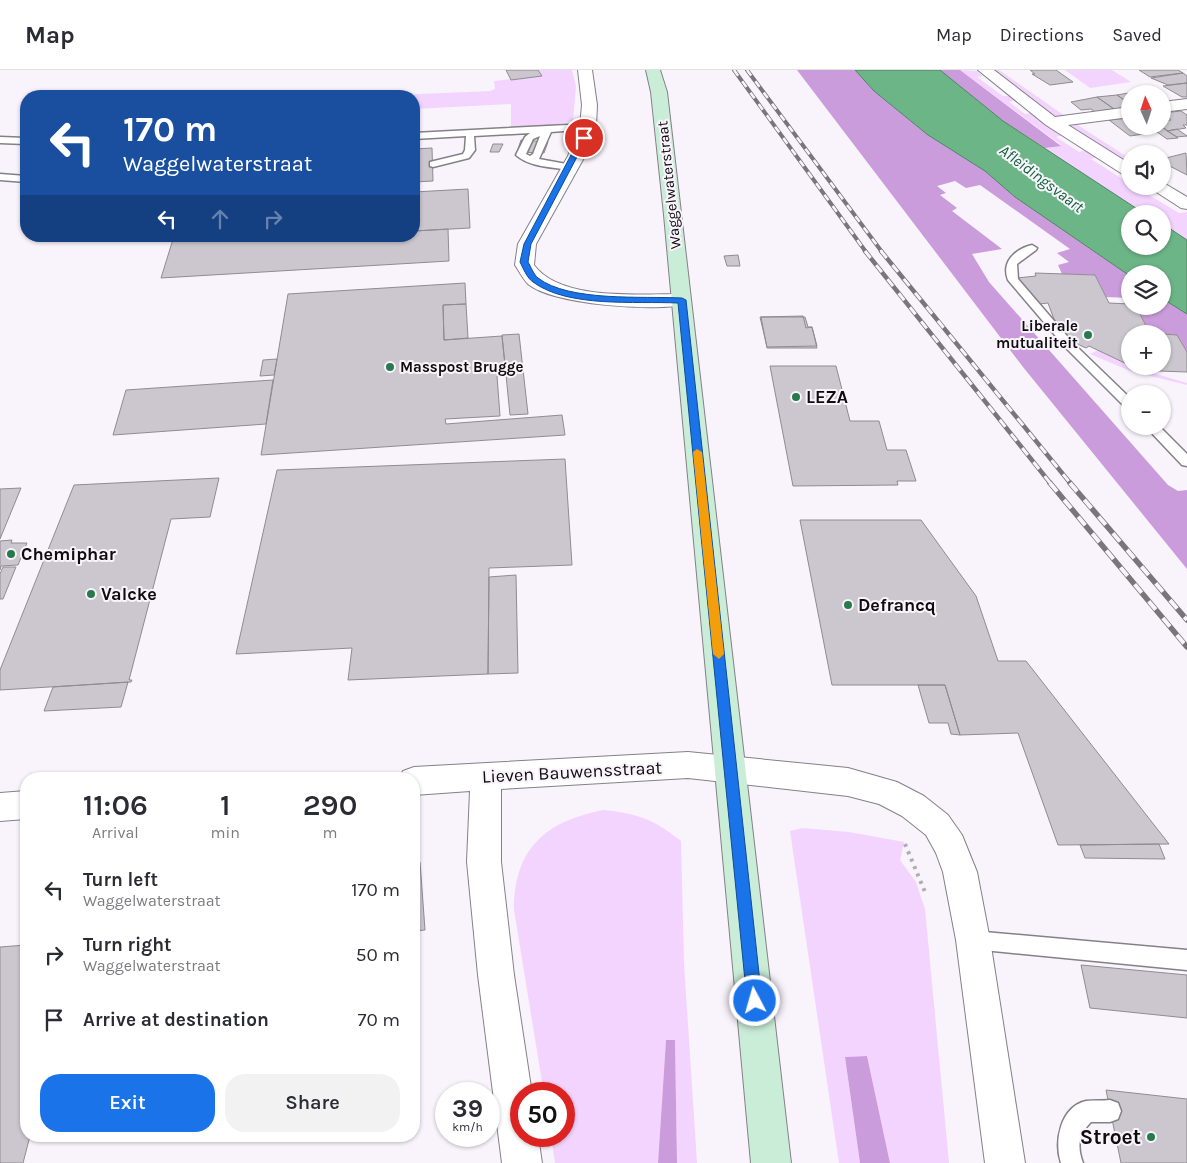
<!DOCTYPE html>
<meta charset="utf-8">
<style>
:root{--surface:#fff;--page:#f2f2f3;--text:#2b2b33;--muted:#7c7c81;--line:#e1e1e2;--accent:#1a73e8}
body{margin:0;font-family:Karla,sans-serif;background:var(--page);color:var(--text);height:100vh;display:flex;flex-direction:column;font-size:19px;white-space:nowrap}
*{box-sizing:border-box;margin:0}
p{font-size:16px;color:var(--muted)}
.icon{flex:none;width:28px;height:28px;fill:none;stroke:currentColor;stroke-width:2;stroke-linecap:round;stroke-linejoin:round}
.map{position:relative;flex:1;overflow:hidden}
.sheet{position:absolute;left:20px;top:702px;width:400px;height:370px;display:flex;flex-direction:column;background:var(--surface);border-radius:20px;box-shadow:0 1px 4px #0004}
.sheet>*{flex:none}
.banner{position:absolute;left:20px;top:20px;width:400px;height:152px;border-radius:20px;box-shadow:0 1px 4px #0004;background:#1a4fa0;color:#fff;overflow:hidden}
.needle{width:32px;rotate:357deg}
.tools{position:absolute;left:1121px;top:15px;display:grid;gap:10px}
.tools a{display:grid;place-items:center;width:50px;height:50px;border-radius:50%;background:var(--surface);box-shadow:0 1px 4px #0004;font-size:25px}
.speed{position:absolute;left:435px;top:1012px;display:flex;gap:10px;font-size:25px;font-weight:700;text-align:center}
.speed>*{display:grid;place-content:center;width:65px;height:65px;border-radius:50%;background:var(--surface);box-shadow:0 1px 4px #0004;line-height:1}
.speed small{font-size:12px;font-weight:400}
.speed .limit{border:8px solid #d22;background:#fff;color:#111}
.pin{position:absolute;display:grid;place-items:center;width:42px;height:42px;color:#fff;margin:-21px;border:2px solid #fff;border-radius:50%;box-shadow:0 1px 5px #0007}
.me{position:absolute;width:55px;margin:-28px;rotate:354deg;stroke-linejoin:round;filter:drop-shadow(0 0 4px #0008)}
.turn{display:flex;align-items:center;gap:18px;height:105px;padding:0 20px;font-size:22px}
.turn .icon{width:65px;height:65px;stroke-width:2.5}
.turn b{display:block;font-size:35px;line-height:42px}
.lanes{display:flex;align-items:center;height:48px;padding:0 20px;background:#0003;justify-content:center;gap:25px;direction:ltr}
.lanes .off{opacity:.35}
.eta{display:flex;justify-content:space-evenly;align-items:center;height:85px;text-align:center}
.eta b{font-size:30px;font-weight:600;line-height:35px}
.primary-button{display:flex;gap:10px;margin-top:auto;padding:10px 20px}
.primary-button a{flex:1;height:58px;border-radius:20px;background:var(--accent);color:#fff;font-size:20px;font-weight:600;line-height:58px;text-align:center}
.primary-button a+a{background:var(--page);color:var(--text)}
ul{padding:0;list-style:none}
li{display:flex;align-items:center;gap:15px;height:65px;padding:0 20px}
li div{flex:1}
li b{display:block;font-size:19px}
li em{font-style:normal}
header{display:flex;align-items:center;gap:30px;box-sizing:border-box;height:70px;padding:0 25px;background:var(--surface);border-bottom:1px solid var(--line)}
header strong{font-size:24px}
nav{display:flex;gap:28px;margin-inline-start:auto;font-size:18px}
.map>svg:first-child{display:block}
.green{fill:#f2d4ff}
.forest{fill:#ca9cdc}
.water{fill:#6cb586;stroke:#508262}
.building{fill:#ccc7cf;stroke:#908b92}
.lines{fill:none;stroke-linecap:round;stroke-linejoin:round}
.lane-casing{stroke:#858087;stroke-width:3}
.street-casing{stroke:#858087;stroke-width:2}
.secondary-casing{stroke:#858087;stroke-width:2}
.path{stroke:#b0acb2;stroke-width:4;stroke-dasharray:3 5;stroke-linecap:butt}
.lane{fill:#fff;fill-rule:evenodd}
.street{fill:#fff;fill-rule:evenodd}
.secondary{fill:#caedd8;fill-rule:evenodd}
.rail-far2-casing{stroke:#79757a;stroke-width:4}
.rail-far1-casing{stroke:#79757a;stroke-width:4.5}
.rail-casing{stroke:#79757a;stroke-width:5.5}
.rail-far2{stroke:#f9f3fb;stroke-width:2.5;stroke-dasharray:7;stroke-linecap:butt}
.rail-far1{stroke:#f9f3fb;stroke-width:3;stroke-dasharray:9;stroke-linecap:butt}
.rail{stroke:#f9f3fb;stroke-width:4;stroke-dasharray:11;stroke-linecap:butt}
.route{fill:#1a73e8;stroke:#114b97}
.slow{fill:#f59e0b}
.poi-dot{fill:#28794b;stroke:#f9f3fb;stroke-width:2}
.labels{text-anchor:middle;stroke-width:4;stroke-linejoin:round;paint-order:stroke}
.far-street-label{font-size:15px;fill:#0e0c0e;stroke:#f9f3fb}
.far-poi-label{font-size:15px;font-weight:bold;fill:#0e0c0e;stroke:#f9f3fb;text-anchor:end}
.far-water-label{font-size:16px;font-style:italic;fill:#0e6439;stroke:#f9f3fb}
.poi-label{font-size:18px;font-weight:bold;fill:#0e0c0e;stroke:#f9f3fb;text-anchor:start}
.street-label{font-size:18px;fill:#0e0c0e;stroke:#f9f3fb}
.near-poi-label{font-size:21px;font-weight:bold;fill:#0e0c0e;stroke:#f9f3fb;text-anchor:end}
</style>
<header>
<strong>Map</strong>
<nav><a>Map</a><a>Directions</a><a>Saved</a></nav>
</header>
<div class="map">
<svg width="1187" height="1093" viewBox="0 0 1187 1093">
<rect width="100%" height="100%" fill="#f9f3fb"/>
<!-- green -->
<path class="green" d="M538,0H572L576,16L573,51L553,55L511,57V34L414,39V26H372L490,21L495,19L494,11L542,6Z
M960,0L977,1L983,6L977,7L1003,26H1009L1015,30L1009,32L1025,44L1032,43L1063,65L1056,67L1079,82L1086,80L1097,87L1091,89L1127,112L1130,111V116H1146L1147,117L1139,119L1179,143L1187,142V170L1163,154L1162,144H1145L1045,78L1061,75Z
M994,0H999L1065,46H1056L1045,41Z
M1065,0H1112L1131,12L1090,18Z
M1076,54L1129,88L1121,89L1071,57Z
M1098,280L1129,295L1132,300L1146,301L1187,313V315L1130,301L1090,284Z
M604,740C639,744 653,749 681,771L684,893L697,1093H677L675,970H666L658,1093H555L551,1066H564V1024H544L514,840C514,778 546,751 604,740Z
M802,758L849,762L904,772L900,790L916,812L925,839L949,1093H890L867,986L845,987L860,1093H839L790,761Z"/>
<!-- forest -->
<path class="forest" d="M797,0H855L874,21L928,65L985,101L1015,127L1130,206V228L1106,227L1095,205L1062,204L1058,195L1069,192L1057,183L1070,179L980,115L966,118L955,111L937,116L946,123L940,125L957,138L952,141L1002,179L972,184L989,212L1168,415L1178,421L1187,420V499L1023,297Z
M940,0H960L1061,76L1045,78L1003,51Z
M1163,229L1187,244V282L1177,265L1150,264L1136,236H1162Z
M666,970H675L677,1093H658Z
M867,986L890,1093H860L845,987Z"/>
<!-- water -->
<path class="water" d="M855,0H940L1003,51L1145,144H1130V176H1162L1163,154L1187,170V244L1163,229L1162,204H1130V206L1015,127L985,101L928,65L874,21Z"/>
<!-- building -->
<path class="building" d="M506,0H538L542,6L511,10Z
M1030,0H1056L1073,12L1050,15L1032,4H1035Z
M1139,0H1178L1183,3L1150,7Z
M1183,3L1187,6V13L1168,15L1151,8Z
M1187,13V27H1182L1163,16Z
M1134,22L1148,24H1130V34L1117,25Z
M1117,25L1130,34V37L1114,39L1097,27Z
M1097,27L1114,39L1095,42L1091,39L1081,40L1071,32Z
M1181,41L1187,45V55H1183L1186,58L1167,61L1161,56L1162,51L1171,50L1162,43Z
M1129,48L1130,56H1161L1178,68L1167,69L1157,62L1130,66L1109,50Z
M1177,59L1187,66L1177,67L1167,61Z
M521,70L548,72L544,83L517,82Z
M493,74H503L499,82H490Z
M432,78L433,111L414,112V79Z
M1186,83L1187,105L1162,92V89Z
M468,119L470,158L414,161V122Z
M448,159L449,191L161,208L174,166H414V161Z
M738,185L740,196H727L724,186Z
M1035,203L1095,205L1109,233L1130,234V236H1136L1150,264H1153H1130V296H1162V264L1177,265L1187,282V302L1132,300L1129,295L1089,276L1086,278L1073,272L1065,264L1060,252H1055L1048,233L1039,234L1017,208L1036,206Z
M465,213L466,234L443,235L444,270L502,266L506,305L497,306L500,346L445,349L446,354L562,345L565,365L261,385L288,224Z
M466,234L468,268L444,270L443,235Z
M803,246L806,258L812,257L817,276L767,277L760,247Z
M761,247H805L808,257H812L817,278H767Z
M519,264L528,344L510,345L502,265Z
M277,289L274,305L260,306L263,290Z
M770,296H836L850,351H879L887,380H906L916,411H897L898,415L793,416Z
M273,310L266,354L113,365L126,320Z
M565,389L572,495L489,498L488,604L348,610L352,578L236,584L277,400Z
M219,408L210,447L171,449L129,610H132L131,612L0,620V600L74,415Z
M21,418L0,469V419Z
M800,450H921L976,526L998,591H1026L1169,774L1058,775L1018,663L960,665L945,615H832Z
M12,470L11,473H27L18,495L1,496L0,500V471Z
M3,497H16L3,529H0V504Z
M516,505L518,603L488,604L489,507Z
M128,612L121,637L44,641L53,617Z
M918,615H945L960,665L951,664L948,653H929Z
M1159,774L1165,789L1085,788L1080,775Z
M414,789L420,792L425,860L414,861Z
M26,875V1066H30L23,1093H0V877Z
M1081,895L1187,905V948L1090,938Z
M1106,1020L1187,1029V1093H1121Z"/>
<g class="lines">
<defs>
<path id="lane" d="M587,54L590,55V59L551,62L539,89L572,95V99L569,100C552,97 529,97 516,85L525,67L530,63L474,66L475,80L469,88L433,97L430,96V92L463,84L465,80L466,66L414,69V63ZM540,66L533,84L530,86L526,84L533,69Z
M0,67L26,68V74L0,73Z
M0,104L26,106V112L0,110Z
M1032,175L1037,178L1036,180L1017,194L1018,209L1073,273L1130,328V339L1126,338L1065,277L1008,210C1001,192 1015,179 1032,175Z
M1145,356H1159L1187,384V396L1182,395Z
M973,861L1187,880V900L973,879L966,877L963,870L966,863Z
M1110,1030L1118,1033L1121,1041L1118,1049L1110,1052H1091C1078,1065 1077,1077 1083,1093H1061C1054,1072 1060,1037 1086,1031C1094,1030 1102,1031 1110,1030Z"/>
<path id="street" d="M578,0H592L597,35L596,56L585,86L536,174L534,195C560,231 640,224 681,224L688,226L691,230L688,234C657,242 553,235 528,214C523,209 519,201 515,195L518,174L568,86L580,56L582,35Z
M978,0H994L1055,47L1130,37V47L1068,55L1130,94V106L1124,105L1046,55Z
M1187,29V39L1162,42V32Z
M1162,112L1187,127V139L1181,138L1147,116H1162Z
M688,682L848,698L897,712L924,726L948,745L962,765L977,802L990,870L1025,1093H985L956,870L943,802L936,783L926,765L902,746L879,734L848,726L688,708L501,719V792L514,905L532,1024H521V1066H538L542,1093H502L478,905L467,792L470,721L414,725V709H399L403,701L414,697Z
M26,721V749L0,751V723Z"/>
<path id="secondary" d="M646,0H660L667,22L791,1093H751L664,145L651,22Z"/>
</defs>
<!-- lane casing -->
<use href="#lane" class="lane-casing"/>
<!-- street casing -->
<use href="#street" class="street-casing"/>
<!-- secondary casing -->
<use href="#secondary" class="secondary-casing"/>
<!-- path -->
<path class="path" d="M905,774L925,822"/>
<!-- lane -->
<use href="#lane" class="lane"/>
<!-- street -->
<use href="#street" class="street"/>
<!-- secondary -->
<use href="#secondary" class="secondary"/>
<defs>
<path id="rail-far2" d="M734,0L866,182
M747,0L882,182"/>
<path id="rail-far1" d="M865,181L1051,414
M881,181L1071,414"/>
<path id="rail" d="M1050,413L1187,577
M1070,413L1187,550"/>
</defs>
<!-- rail-far2 casing -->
<use href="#rail-far2" class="rail-far2-casing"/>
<!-- rail-far1 casing -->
<use href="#rail-far1" class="rail-far1-casing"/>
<!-- rail casing -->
<use href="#rail" class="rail-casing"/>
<!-- rail-far2 -->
<use href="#rail-far2" class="rail-far2"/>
<!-- rail-far1 -->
<use href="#rail-far1" class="rail-far1"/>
<!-- rail -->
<use href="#rail" class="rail"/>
</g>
<!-- route -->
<path class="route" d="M584,65L587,68L531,174L528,192C531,197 534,205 538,208C569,232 643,226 682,228L686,230L762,931L760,936L755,938L749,936L747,931L678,233C635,231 568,238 533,212C527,208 523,198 520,192L524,174L580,68Z"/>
<!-- slow -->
<path class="slow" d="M697,379L702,382L724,584L719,589L713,584L693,382Z"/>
<!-- markers -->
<g class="poi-dot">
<circle cx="1088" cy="265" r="5"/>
<circle cx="390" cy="297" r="5"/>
<circle cx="796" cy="327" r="5"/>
<circle cx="11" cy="484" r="5"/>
<circle cx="91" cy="524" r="5"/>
<circle cx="848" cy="535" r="5"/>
<circle cx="1151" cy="1067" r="5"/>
</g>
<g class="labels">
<!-- far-street labels -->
<g class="far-street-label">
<text transform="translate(669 115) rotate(-96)" y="5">Waggelwaterstraat</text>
</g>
<!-- far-poi labels -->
<g class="far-poi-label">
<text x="1078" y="261">Liberale<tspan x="1078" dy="17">mutualiteit</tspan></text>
<text x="400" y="302" text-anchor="start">Masspost Brugge</text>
</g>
<!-- far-water labels -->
<g class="far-water-label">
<text transform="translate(1042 108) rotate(37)" y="6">Afleidingsvaart</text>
</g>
<!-- poi labels -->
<g class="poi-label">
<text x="806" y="333">LEZA</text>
<text x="21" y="490">Chemiphar</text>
<text x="101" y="530">Valcke</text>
<text x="858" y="541">Defrancq</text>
</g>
<!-- street labels -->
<g class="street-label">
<text transform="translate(572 702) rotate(-3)" y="6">Lieven Bauwensstraat</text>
</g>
<!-- near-poi labels -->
<g class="near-poi-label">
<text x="1141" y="1074">Stroet</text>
</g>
</g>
</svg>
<div class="tools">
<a><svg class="needle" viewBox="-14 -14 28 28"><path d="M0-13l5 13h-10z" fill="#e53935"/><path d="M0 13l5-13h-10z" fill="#7c7c81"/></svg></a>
<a><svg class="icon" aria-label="sound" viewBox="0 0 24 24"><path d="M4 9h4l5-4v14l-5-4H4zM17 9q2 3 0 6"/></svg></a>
<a><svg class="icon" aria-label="search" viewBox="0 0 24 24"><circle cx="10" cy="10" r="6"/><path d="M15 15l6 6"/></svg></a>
<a><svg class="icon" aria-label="layers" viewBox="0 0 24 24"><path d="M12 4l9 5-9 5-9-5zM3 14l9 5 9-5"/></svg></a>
<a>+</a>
<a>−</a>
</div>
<div class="speed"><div>39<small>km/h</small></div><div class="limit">50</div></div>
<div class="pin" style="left:584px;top:68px;background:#d93025"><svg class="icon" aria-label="arrive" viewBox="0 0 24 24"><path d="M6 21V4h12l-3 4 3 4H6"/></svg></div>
<svg class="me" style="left:755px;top:931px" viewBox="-20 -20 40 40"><circle r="17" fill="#1a73e8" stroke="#fff" stroke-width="3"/><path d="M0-11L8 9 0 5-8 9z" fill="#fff"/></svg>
<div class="banner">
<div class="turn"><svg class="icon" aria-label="left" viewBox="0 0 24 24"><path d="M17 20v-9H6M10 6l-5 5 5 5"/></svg><div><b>170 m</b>Waggelwaterstraat</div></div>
<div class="lanes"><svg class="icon" aria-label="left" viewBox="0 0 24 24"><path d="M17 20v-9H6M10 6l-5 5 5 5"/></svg><svg class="icon off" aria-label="ahead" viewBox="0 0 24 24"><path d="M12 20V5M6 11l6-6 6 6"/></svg><svg class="icon off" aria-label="right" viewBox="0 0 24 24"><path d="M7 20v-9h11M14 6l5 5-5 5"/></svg></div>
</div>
<section class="sheet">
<div class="eta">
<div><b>11:06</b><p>Arrival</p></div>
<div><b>1</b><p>min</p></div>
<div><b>290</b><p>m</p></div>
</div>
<ul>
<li><svg class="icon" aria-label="left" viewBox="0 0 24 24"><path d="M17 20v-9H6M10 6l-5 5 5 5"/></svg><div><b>Turn left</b><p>Waggelwaterstraat</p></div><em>170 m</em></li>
<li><svg class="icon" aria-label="right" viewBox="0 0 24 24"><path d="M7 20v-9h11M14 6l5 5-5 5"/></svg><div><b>Turn right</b><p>Waggelwaterstraat</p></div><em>50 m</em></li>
<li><svg class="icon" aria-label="arrive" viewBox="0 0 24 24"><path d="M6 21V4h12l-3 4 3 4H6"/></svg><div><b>Arrive at destination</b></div><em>70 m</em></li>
</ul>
<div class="primary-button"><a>Exit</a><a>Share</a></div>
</section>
</div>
